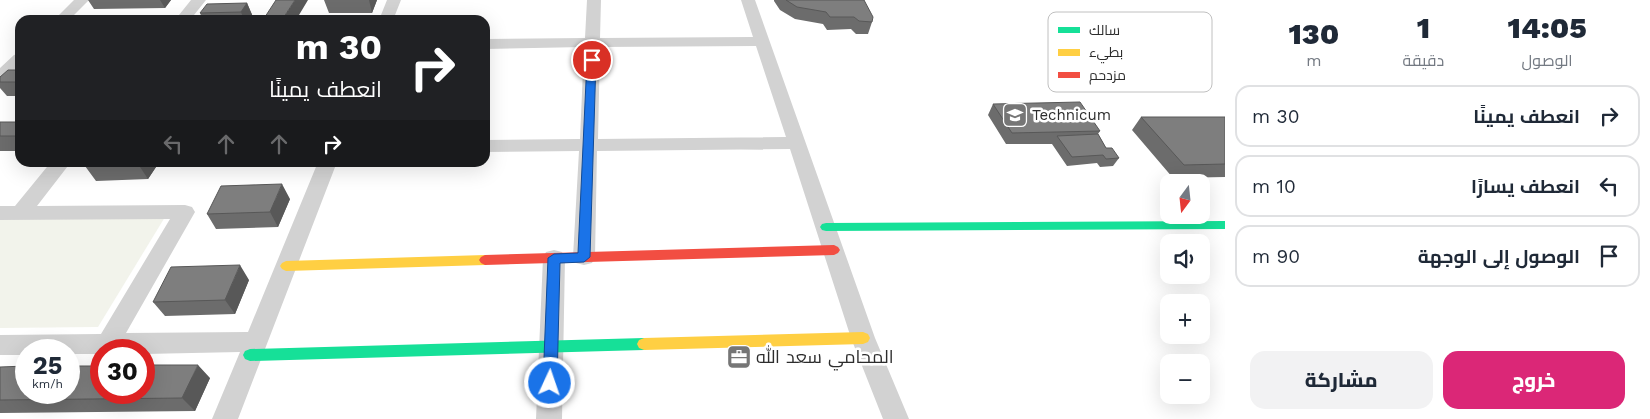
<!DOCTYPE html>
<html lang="ar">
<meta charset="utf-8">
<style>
:root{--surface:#fff;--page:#f2f2f3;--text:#1f2937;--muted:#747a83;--line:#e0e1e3;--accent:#db2777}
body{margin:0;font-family:"Work Sans",Cairo,sans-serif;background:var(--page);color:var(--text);direction:rtl;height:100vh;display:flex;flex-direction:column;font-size:19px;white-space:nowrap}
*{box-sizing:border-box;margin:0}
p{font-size:16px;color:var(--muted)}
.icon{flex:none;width:28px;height:28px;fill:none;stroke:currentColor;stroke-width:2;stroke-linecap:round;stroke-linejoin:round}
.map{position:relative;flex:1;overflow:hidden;direction:ltr}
.sheet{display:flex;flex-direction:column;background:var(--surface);width:425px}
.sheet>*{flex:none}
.hud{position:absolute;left:15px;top:15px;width:475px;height:152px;border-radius:15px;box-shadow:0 5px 20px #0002;direction:rtl;background:#202124;color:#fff;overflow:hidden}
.needle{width:32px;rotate:195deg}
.controls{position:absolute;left:1160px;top:174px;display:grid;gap:10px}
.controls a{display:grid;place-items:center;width:50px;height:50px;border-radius:10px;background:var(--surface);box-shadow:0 5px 20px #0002;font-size:25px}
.speed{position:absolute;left:15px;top:339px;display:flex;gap:10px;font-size:25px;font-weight:700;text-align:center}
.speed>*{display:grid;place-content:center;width:65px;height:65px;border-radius:50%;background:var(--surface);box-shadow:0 5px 20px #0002;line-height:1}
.speed small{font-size:12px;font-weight:400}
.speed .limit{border:8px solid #d22;background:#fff;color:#111}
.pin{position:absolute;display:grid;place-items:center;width:42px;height:42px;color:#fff;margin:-21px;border:2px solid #fff;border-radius:50%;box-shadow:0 1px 5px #0007}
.me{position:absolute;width:55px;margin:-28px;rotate:3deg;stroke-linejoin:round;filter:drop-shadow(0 0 4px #0008)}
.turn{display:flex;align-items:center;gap:18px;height:105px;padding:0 25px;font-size:22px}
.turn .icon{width:65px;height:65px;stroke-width:2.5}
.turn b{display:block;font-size:35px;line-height:42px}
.lanes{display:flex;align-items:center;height:48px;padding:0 25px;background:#0003;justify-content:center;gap:25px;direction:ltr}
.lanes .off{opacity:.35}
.eta{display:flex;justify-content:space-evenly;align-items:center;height:85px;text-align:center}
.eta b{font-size:30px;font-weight:800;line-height:35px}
.action{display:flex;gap:10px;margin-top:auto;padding:10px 25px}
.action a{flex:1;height:58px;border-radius:15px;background:var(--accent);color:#fff;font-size:20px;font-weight:800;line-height:58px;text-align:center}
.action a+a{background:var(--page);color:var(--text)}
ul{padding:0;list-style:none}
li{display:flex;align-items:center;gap:15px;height:62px;margin:0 10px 8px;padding:0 15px;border:2px solid var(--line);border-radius:15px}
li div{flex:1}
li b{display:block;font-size:19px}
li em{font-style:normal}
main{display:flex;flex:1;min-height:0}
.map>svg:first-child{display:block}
.green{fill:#f2f3eb}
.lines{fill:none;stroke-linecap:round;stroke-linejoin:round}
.street{fill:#d2d2d2;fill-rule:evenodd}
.fast{fill:#16e098;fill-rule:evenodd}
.slow{fill:#ffcf43;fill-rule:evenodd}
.jam{fill:#f24e42;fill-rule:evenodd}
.wall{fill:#6c6c6c}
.shaded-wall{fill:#585858}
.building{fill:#7e7e7e;stroke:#585858}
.route{fill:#1a73e8;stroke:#114b97}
.labels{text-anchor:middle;stroke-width:5;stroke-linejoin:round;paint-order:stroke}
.poi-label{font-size:15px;fill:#2d2d2d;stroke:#fff;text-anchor:start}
.near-poi-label{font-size:18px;fill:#2d2d2d;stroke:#fff;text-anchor:start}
.key{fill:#fff;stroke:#c0c0c0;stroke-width:1}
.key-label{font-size:14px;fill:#2d2d2d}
</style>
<main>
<section class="sheet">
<div class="eta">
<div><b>14:05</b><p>الوصول</p></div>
<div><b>1</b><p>دقيقة</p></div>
<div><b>130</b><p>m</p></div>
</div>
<ul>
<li><svg class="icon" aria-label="right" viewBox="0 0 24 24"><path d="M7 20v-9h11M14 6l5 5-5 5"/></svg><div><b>انعطف يمينًا</b></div><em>30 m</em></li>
<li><svg class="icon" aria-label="left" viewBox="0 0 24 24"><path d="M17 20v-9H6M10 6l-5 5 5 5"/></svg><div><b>انعطف يسارًا</b></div><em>10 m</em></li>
<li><svg class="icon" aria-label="arrive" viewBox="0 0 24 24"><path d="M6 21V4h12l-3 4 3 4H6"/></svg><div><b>الوصول إلى الوجهة</b></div><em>90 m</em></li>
</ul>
<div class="action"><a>خروج</a><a>مشاركة</a></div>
</section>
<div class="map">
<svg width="1225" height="419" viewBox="0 0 1225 419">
<rect width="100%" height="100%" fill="#fff"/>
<!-- green -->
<path class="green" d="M165,217L98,327L0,328V218Z"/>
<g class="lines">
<!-- street -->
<path class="street" d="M74,0H89L69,20H54Z
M191,0H206L190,20H175Z
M387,0H401L393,20H379Z
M587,0H601L600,38L753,37L741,0H755L875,338L909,419H883L851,338L790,149L597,151L595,257L592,263L584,265L576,263L573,257L579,151L485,152V140L580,139L584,47L485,49V39L585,38ZM756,46L786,137L598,139L600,47Z
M20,53V67L6,80L0,82V68L14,55Z
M51,162H71L37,206L185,205L192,207L195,212L126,333L248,332L318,162H337L238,419H212L240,352L144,354V350H101V354H69V350H26V355H0V335L101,334L170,219L0,220V206H15Z
M554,250L562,252L565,258L562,419H536L543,258L546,252Z"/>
<!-- fast -->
<path class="fast" d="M1225,221V229L826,231L822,230L820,227L822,224L826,223Z
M644,338L649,340L651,344L649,348L644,350L250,361L245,359L243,355L245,351L250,349Z"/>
<!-- slow -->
<path class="slow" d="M485,255L489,257L491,260L489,263L485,265L286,271L282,269L280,266L282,263L286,261Z
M863,332L868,334L870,338L868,342L863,344L644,350L639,348L637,344L639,340L644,338Z"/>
<!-- jam -->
<path class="jam" d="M834,245L838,247L840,250L838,253L834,255L485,265L481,263L479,260L481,257L485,255Z"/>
</g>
<!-- wall -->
<path class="wall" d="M88,0H171L165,8L94,9Z
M324,0H377L372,13H329Z
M774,0H864L872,22L868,34H856L851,29L827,30L823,24L795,19L780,10L774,1Z
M247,3L253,17L251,20H203L200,13Z
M20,70V96H7L0,88V77Z
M993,104L1100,131L1098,134L1106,148L1119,158L1113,166L1100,167L1097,163L1067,166L1052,144H1006L988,115Z
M1141,117H1225V177L1173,178L1132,130Z
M0,122H20V151H0Z
M87,162H157L158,164L148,179L96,181L85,166Z
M290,199L278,227L216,229L207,214Z
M249,280L235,314L165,316L153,302Z
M0,367L210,378L195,411L0,413Z"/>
<!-- shaded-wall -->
<path class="shaded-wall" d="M160,0H171L165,8Z
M295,0H308L296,20H282Z
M369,0H377L372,13Z
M247,3L253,17L251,20H244L241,12Z
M139,162H157L158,164L148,179L138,164Z
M282,184L290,199L278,227L270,212Z
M240,265L249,280L235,314L225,300Z
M198,365L210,378L195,411L182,398Z"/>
<!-- building -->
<path class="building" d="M276,0H295L282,20H263Z
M786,0H864L873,17L872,22L859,21L854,17H830L826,12L797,7Z
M247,3L241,12L200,13L207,4Z
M8,70H20V82H0V77Z
M1080,102L1100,131L1012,133L993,104Z
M1141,117H1225V164L1184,165Z
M0,122H20V136H0Z
M1098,134L1106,148H1112L1119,158L1106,159L1103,155L1072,157L1057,136Z
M87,162H139L138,164L85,166Z
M282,184L270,212L207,214L221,186Z
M240,265L225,300L153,302L171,267Z
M144,365H198L182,398L0,400V367L26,366V392H69V366H101V392H144Z"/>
<!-- route -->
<path class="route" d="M592,57L596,60L590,257L584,262L560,263L557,383L555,387L550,389L545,387L543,383L548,258L554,254L578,253L587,60Z"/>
<!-- icons -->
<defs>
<symbol id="school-square" viewBox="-11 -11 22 22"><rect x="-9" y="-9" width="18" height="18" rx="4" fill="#767676" stroke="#fff"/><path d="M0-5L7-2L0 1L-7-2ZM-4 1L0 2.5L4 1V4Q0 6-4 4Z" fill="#fff"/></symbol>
<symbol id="office-square" viewBox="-11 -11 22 22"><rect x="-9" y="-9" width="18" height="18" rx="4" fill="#767676" stroke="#fff"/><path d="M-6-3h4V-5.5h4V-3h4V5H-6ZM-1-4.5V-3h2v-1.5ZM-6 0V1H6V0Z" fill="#fff"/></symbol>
</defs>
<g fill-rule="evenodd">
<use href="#school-square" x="1001" y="101" width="28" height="28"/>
<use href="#office-square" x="725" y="343" width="28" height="28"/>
</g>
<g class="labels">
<!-- poi labels -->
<g class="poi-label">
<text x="1032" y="120">Technicum</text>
</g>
<!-- near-poi labels -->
<g class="near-poi-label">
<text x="756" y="363">المحامي سعد الله</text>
</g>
</g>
<!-- legend -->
<rect x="1048" y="12" width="164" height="80" rx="8" class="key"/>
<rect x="1058" y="27" width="22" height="6" fill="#16e098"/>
<rect x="1058" y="49" width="22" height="7" fill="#ffcf43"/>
<rect x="1058" y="72" width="22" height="6" fill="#f24e42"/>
<g class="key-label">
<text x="1089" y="35">سالك</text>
<text x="1089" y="57">بطيء</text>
<text x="1089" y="80">مزدحم</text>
</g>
</svg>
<div class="controls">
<a><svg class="needle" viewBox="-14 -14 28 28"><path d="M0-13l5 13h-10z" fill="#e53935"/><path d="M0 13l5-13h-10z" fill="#747a83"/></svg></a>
<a><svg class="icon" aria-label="sound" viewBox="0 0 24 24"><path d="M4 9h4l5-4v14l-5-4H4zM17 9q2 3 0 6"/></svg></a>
<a>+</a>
<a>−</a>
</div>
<div class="speed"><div>25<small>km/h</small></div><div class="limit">30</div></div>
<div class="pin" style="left:592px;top:60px;background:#d93025"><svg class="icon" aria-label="arrive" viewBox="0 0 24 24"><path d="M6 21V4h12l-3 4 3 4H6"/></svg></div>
<svg class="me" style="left:550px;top:383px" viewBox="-20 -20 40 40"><circle r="17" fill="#1a73e8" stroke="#fff" stroke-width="3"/><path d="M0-11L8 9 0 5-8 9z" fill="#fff"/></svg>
<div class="hud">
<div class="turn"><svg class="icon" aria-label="right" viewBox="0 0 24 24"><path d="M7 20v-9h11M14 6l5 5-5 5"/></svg><div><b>30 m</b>انعطف يمينًا</div></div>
<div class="lanes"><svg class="icon off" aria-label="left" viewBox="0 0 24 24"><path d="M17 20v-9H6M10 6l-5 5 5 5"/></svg><svg class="icon off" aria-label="ahead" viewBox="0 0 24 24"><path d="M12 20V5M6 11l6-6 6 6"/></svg><svg class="icon off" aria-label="ahead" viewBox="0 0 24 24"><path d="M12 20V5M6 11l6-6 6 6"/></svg><svg class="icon" aria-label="right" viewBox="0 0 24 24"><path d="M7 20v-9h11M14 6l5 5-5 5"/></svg></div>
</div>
</div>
</main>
